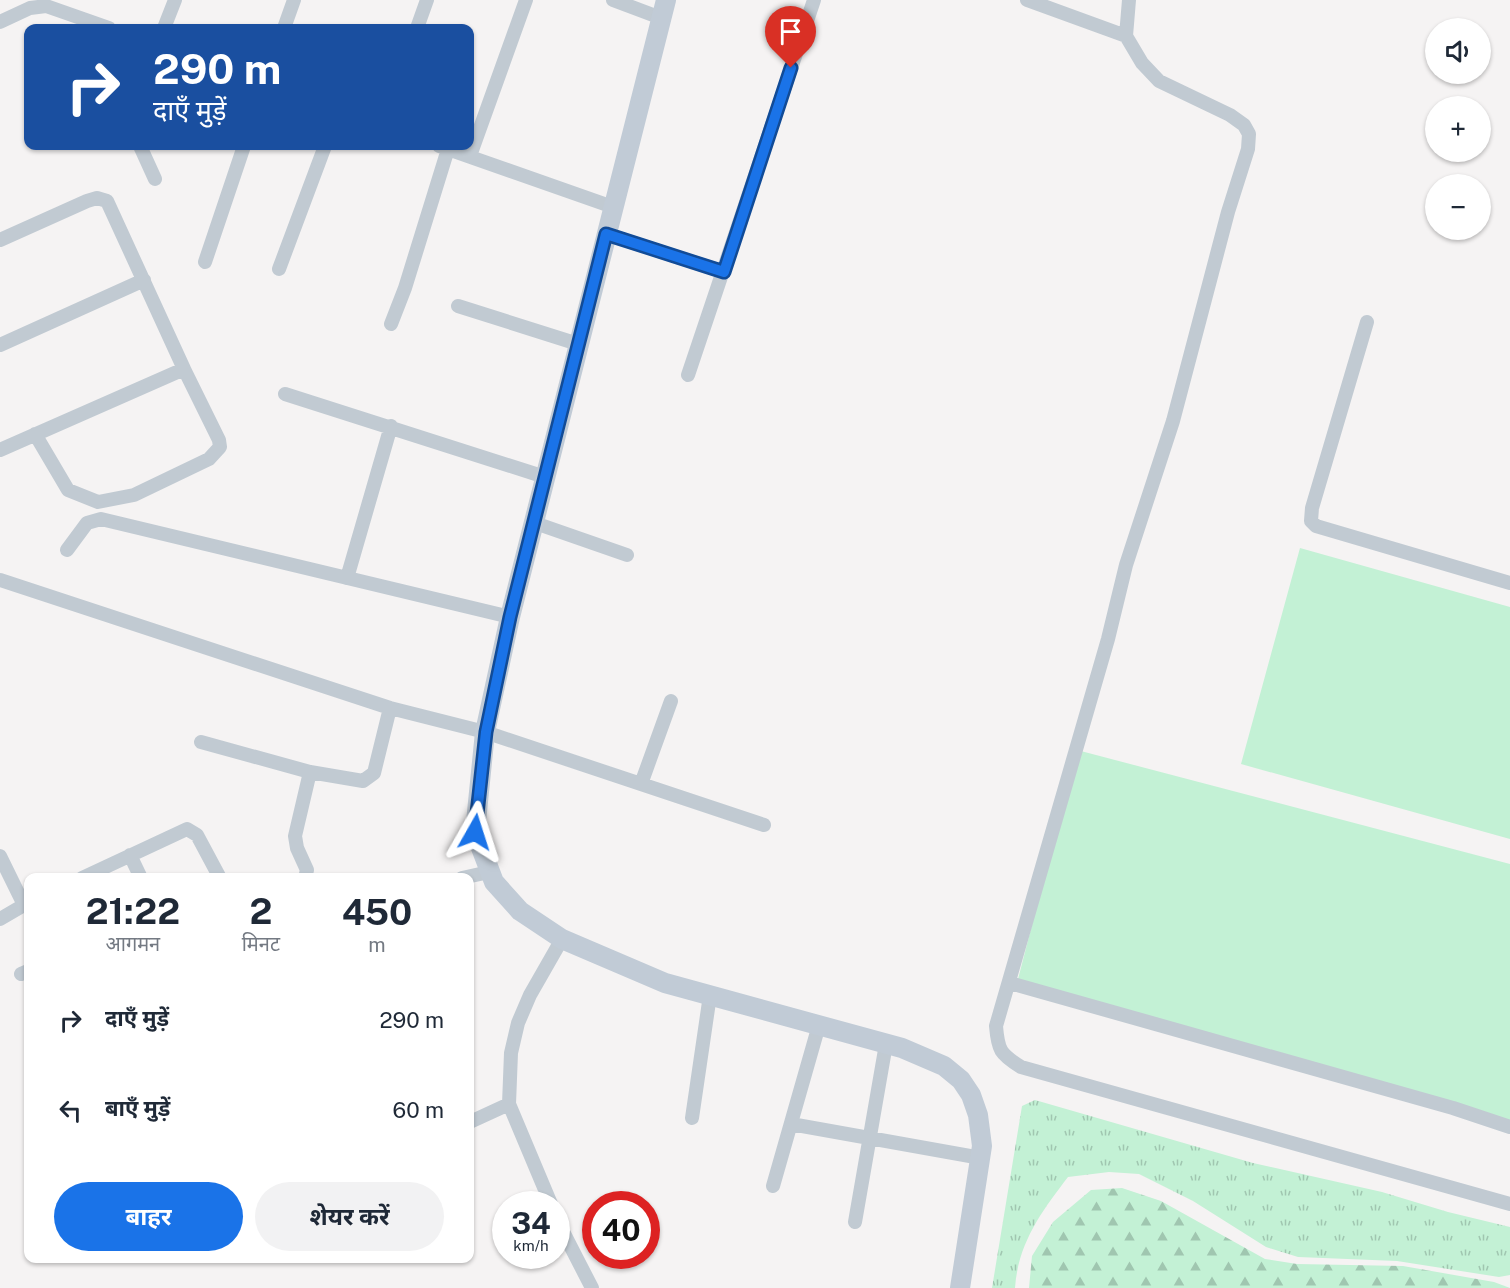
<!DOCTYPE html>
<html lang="hi">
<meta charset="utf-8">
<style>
:root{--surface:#fff;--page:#f2f2f3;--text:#1f2937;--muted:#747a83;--accent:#1a73e8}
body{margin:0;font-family:"Public Sans","Noto Sans Devanagari",sans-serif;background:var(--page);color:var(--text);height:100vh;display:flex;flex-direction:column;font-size:22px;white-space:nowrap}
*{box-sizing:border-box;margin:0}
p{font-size:20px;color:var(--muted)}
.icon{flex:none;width:33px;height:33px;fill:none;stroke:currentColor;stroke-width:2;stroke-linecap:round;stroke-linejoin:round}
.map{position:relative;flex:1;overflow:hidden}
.details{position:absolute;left:24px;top:873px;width:450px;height:390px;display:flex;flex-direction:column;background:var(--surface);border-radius:12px;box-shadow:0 2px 4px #0004}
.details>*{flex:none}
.hud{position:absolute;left:24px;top:24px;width:450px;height:126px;border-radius:12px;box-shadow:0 2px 4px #0004;background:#1a4fa0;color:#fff;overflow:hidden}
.controls{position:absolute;left:1425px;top:18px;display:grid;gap:12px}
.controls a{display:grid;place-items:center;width:66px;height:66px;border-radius:50%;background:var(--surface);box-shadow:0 2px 4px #0004;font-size:30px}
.speed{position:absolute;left:492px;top:1191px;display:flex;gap:12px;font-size:30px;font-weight:700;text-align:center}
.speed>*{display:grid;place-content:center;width:78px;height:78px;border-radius:50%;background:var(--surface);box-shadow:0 2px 4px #0004;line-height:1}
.speed small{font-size:15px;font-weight:400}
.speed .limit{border:9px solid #d22;background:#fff;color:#111}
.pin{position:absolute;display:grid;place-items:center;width:51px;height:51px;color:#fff;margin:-62px -26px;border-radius:50% 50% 50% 0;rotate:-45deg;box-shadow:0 0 6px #0007}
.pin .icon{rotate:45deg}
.me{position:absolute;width:66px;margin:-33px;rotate:6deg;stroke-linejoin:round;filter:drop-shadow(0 0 4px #0008)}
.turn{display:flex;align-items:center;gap:21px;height:126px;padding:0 30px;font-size:27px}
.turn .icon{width:78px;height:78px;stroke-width:2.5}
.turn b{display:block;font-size:42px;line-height:51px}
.eta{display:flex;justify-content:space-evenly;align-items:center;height:102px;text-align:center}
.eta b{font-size:36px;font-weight:700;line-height:42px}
.cta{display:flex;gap:12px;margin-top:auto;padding:12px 30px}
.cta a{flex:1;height:69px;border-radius:36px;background:var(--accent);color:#fff;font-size:24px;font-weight:700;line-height:69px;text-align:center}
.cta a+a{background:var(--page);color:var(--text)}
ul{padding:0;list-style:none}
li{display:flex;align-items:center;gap:18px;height:90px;padding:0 30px}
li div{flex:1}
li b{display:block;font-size:22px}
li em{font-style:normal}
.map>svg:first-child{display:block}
.forest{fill:url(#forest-firs)}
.park{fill:url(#park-tufts)}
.garden{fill:#c3f1d5}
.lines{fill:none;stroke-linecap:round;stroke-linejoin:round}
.street{stroke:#c1cad2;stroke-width:14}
.secondary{stroke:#c1cbd6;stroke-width:20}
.route-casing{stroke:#114b97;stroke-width:15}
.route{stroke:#1a73e8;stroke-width:10}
</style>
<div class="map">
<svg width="1510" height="1288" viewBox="0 0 1510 1288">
<defs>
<pattern id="forest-firs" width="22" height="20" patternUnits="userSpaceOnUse" patternTransform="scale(1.5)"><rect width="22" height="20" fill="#c3f1d5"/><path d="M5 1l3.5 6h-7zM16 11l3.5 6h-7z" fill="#a0c6b0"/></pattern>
<pattern id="park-tufts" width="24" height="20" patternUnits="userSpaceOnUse" patternTransform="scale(1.5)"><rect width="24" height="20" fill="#c3f1d5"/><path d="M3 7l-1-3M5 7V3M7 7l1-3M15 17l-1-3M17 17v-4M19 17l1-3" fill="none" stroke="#a0c6b0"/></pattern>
</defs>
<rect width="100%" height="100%" fill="#f5f3f3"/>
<!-- forest -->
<path class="forest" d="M1122,1188L1161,1201L1265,1259L1297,1264L1403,1266L1494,1282L1510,1288H1029L1032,1256L1053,1222L1091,1190Z"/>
<!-- park -->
<path class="park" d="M1035,1100L1253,1163L1382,1192L1448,1212L1510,1227V1275L1499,1277L1397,1261L1298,1257L1266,1247L1193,1201L1139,1174L1109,1172L1068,1177C1042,1211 1018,1243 1015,1288H992L1022,1106Z"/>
<!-- garden -->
<path class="garden" d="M1300,548L1510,607V839L1241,764Z
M1077,750L1510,864V1122L1015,991Z"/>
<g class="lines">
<!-- street -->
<path class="street" d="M613,0L661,18
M1027,0L1126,36
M1129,0L1126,36L1142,63L1159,81L1230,115L1244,125L1249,134L1248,149L1228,212L1173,421L1126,565L1108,639L996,1026C998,1050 1000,1054 1021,1067L1510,1204
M0,22L30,8L46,6L109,28
M164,28L175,0
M284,28L294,0
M417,28L427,0
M140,146L155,179
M439,146L613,207
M470,156L526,0
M606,234L724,272
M0,240L87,201L97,198L107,201L184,369L0,450
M205,262L244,146
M279,269L325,146
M458,306L578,344
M1367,322L1312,508L1311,521L1316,526L1510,583
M391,324L405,288L448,149
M0,345L144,280
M688,375L814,0
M285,394L545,477
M35,434L68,490L98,502L134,495L209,459L220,447L219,440L184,369
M535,523L627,555
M67,550L87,523L101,519L510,617
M347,578L391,426
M0,580L390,708L485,732L764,825
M201,742L310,772L363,781L374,773L390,708
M641,784L671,701
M130,855L141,878
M0,856L24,905L28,903
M82,878L187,829L197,835L220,878
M305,878L307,870L297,848L295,836L310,772
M462,878L489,872
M0,919L24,905
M21,974L28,971
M1010,983L1453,1108L1510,1127
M692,1118L710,995
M470,1122L509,1104
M791,1124L981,1158
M773,1186L819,1025
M551,1204L509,1104L511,1053L518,1023L530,995L562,939
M556,1218L592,1288
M855,1222L886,1044"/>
<!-- secondary -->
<path class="secondary" d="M666,0L510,617L485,732L475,832L494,882L520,911L562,939L665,983L902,1048L944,1066L961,1080L971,1095L978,1115L982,1146L960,1288"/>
</g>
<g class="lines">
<defs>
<path id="route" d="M475,832L486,732L510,617L606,234L724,272L791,68"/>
</defs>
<!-- route casing -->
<use href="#route" class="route-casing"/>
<!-- route -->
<use href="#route" class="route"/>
</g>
</svg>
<div class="controls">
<a><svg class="icon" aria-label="sound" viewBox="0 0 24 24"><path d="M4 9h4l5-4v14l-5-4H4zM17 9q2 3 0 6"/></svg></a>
<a>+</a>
<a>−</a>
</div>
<div class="speed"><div>34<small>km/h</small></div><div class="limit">40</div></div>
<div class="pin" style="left:791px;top:68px;background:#d93025"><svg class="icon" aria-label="arrive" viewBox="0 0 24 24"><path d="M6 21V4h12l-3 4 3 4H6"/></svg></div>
<svg class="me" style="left:475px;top:832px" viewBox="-20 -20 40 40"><path d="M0-17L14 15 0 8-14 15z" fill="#1a73e8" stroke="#fff" stroke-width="4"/></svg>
<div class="hud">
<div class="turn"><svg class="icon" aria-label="right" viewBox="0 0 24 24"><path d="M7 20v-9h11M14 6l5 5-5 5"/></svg><div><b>290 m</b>दाएँ मुड़ें</div></div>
</div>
<section class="details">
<div class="eta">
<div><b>21:22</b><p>आगमन</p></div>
<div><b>2</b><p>मिनट</p></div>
<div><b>450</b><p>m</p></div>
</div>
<ul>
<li><svg class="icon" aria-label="right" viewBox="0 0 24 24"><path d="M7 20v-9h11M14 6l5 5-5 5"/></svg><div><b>दाएँ मुड़ें</b></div><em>290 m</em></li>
<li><svg class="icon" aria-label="left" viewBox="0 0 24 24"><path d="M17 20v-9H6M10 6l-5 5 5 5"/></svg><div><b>बाएँ मुड़ें</b></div><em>60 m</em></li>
</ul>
<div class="cta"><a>बाहर</a><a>शेयर करें</a></div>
</section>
</div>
